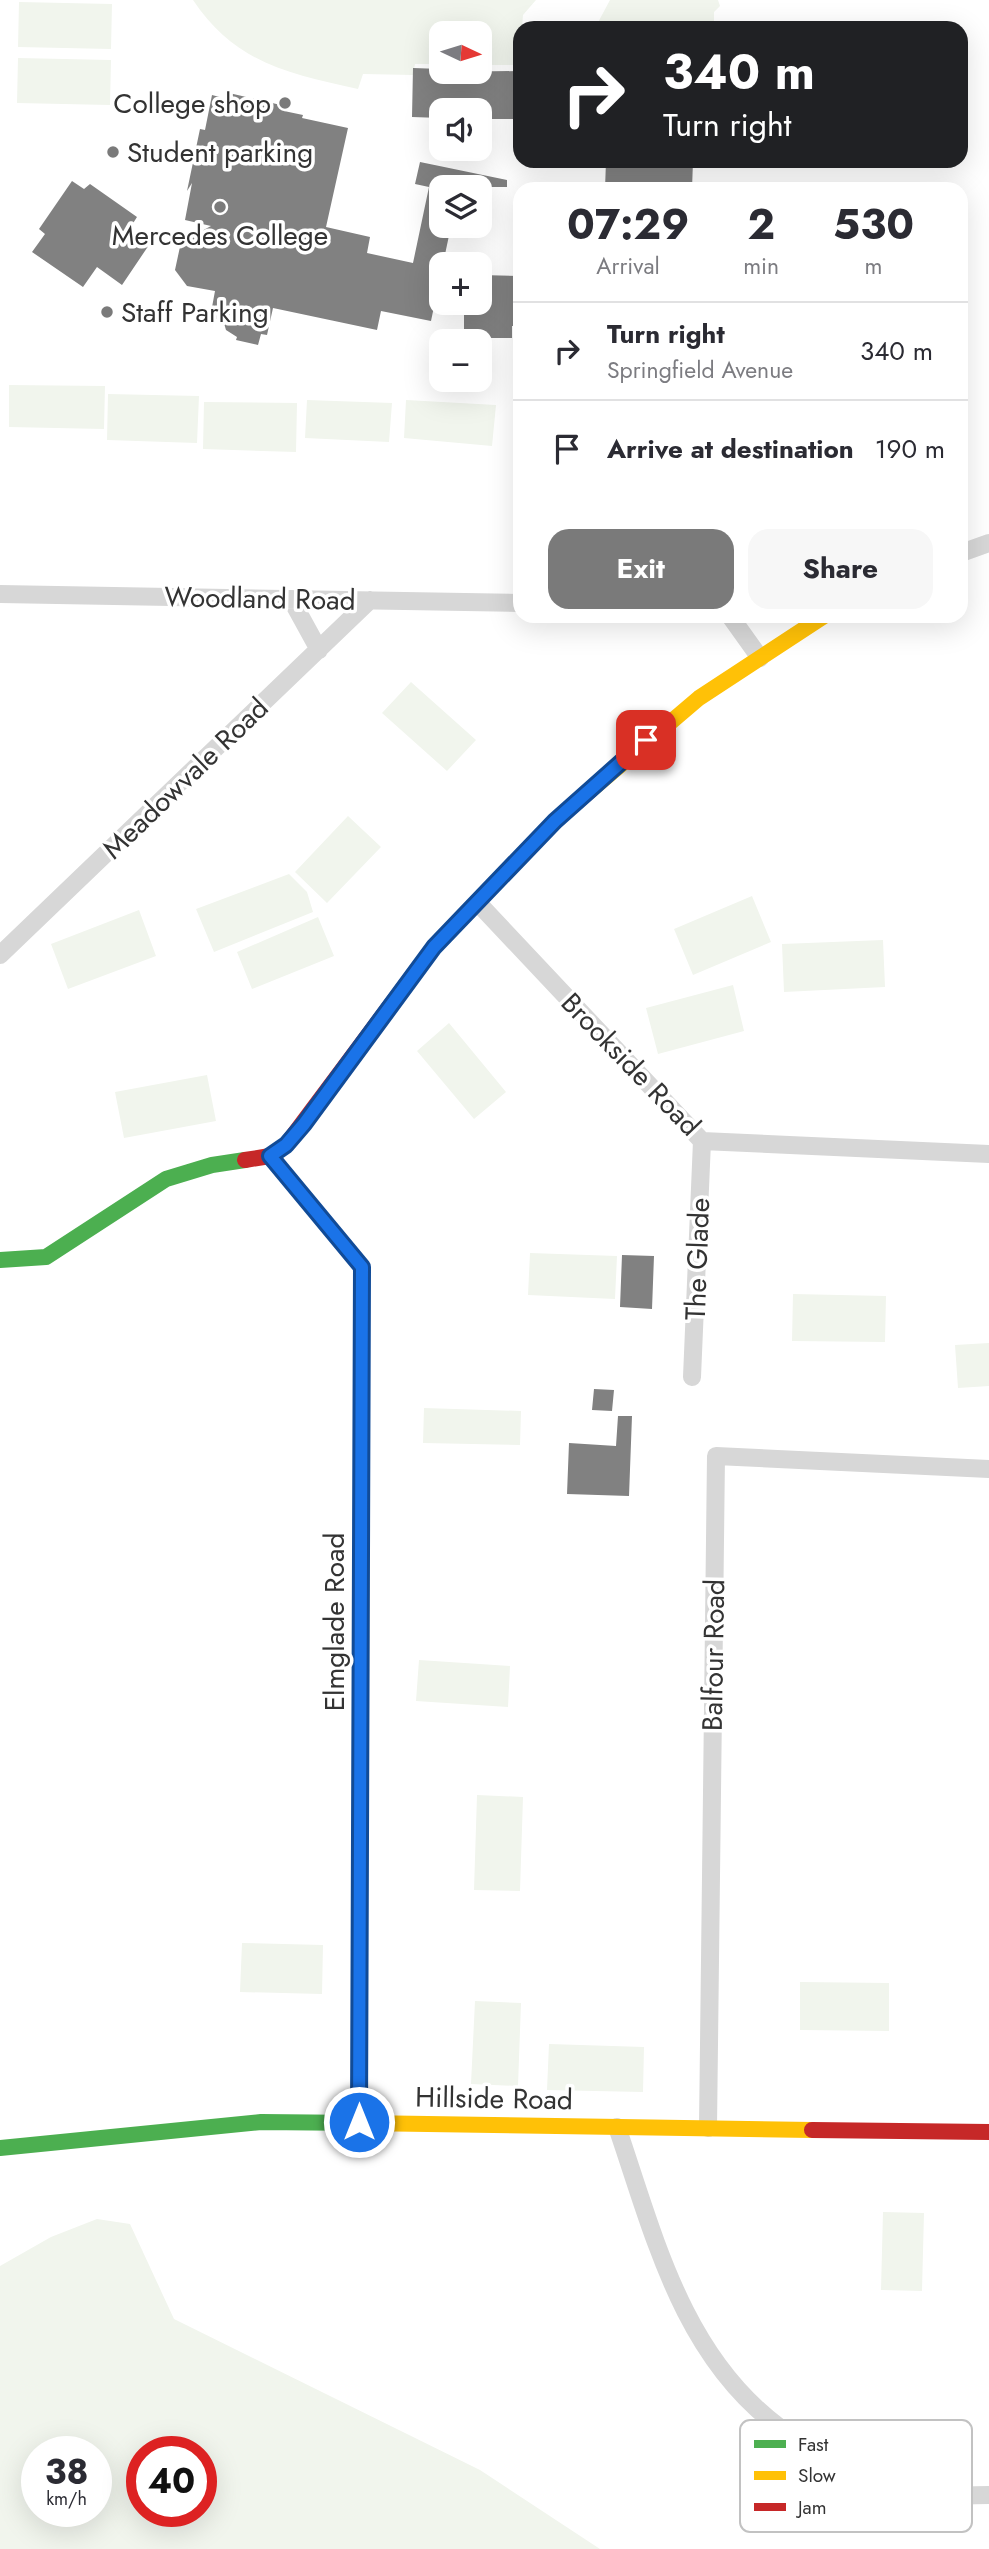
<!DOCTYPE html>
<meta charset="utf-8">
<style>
:root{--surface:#fff;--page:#f7f7f7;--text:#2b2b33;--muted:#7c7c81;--line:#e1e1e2;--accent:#7a7a7a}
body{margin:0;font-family:Jost,sans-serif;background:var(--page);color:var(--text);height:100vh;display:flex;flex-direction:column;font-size:26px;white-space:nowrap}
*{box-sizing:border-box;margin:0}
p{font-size:23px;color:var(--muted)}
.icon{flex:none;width:38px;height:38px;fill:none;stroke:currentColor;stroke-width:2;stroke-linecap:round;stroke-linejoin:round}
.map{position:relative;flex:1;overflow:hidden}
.details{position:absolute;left:513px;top:182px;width:455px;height:441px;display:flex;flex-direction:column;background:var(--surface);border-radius:21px;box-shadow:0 7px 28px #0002}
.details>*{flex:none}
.banner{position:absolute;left:513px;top:21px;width:455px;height:147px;border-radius:21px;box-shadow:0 7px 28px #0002;background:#202124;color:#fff;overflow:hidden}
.needle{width:46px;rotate:94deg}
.fabs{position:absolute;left:429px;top:21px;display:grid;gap:14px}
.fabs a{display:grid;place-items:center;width:63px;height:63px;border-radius:14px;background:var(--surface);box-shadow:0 7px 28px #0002;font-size:35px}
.speed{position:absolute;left:21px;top:2436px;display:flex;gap:14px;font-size:35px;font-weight:700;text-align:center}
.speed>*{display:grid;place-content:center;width:91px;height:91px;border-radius:50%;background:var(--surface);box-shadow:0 7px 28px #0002;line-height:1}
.speed small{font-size:18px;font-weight:400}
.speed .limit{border:10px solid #d22;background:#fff;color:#111}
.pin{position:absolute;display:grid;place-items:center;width:60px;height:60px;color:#fff;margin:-30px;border-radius:14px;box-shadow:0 4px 10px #0006}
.me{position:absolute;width:77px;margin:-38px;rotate:0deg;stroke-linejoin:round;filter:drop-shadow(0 0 5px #0008)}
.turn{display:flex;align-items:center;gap:24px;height:147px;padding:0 35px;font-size:32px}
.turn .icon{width:91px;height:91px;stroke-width:2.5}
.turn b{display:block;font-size:49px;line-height:60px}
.eta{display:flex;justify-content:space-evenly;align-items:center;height:119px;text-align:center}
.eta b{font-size:42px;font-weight:700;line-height:49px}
.action{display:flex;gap:14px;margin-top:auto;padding:14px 35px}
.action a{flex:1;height:80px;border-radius:21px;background:var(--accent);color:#fff;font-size:28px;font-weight:700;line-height:80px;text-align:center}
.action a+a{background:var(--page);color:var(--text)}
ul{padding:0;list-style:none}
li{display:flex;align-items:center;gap:21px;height:98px;padding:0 35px;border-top:2px solid var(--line)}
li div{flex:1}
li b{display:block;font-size:26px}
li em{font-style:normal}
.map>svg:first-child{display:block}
.green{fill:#f1f5ed;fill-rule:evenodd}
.building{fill:#818181}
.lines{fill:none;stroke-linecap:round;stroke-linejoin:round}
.street{stroke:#d7d7d7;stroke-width:18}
.fast{stroke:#4caf50;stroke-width:16}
.slow{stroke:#ffc107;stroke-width:16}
.jam{stroke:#c62828;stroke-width:16}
.route-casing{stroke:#114b97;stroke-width:18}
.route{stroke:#1a73e8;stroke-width:12}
.poi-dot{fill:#7a7a7a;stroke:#fff;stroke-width:2.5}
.labels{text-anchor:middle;stroke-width:7;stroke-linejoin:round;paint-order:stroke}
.poi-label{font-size:28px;fill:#333;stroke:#fff;text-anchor:start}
.street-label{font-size:28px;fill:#333;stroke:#fff}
.key{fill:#fff;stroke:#c2c2c2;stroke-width:2}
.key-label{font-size:19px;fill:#333}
</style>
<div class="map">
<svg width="989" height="2549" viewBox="0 0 989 2549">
<rect width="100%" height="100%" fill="#fff"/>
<!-- green -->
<path class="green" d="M193,0H536L523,15L519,65H480V33H441V64H415L413,75L363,74L358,89C289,74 235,63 193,0Z
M610,0H718L720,6L714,12V28H595Z
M19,2L112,4L111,49L18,47Z
M18,58L111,60L110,105L17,103Z
M9,385L105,386L104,429L9,427Z
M108,394L199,396L197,443L107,440Z
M307,400L392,403L389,442L305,438Z
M406,400L496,405L492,446L404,438Z
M204,402L297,403L296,452L203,449Z
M411,682L476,740L447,771L382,713Z
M348,816L381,847L327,903L295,872Z
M289,874L307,892L313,912L214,952L196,909Z
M752,896L771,942L693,975L674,929Z
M139,910L156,956L68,989L51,944Z
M318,917L334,956L252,989L237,952Z
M883,940L885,987L784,992L782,944Z
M733,985L744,1031L658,1054L646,1008Z
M449,1023L506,1092L474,1119L417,1051Z
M207,1075L216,1121L124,1138L115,1092Z
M530,1253L617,1256L615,1299L528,1295Z
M793,1294L886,1296L885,1342L792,1341Z
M989,1343V1386L958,1388L955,1345Z
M424,1408L521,1411L520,1445L423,1443Z
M419,1660L510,1666L508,1707L416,1701Z
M477,1795L523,1797L520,1891L474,1890Z
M242,1943L323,1945L322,1994L240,1992Z
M800,1982L889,1983V2031L800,2030Z
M475,2001L521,2003L518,2086L471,2084Z
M549,2044L644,2047L643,2092L547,2090Z
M883,2212L924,2213L922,2291L881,2290Z
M97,2219L130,2224L174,2319L480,2470L600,2549H0V2266L51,2237ZM37,2452H96V2511H37ZM142,2452H201V2511H142Z"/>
<!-- building -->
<path class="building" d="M413,68L441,69V72L518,71L517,119H480V110H441V118L412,117Z
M229,93L285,106L284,111L303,115L302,118L348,128L326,227L370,237L367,253L413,263L429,187L415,184L420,162L507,180V187H441V226H451L431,321L381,311L377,330L273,308L267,335L261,334L258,345L236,340L237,337L226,330L223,320L210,318L215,291L187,286L175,270L181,242L211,226L185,220L192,183L187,191L200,129L205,130L212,95L227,99Z
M606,161H693L692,189H605Z
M72,181L84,189L90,184L137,217L130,228L151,242L122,285L97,267L83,287L32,252L45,234L39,229Z
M480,275L520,276V326H512V338H476V332L464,331V303H480Z
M622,1255L654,1256L652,1309L620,1307Z
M594,1389L614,1390L612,1411L592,1410Z
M618,1416H632L629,1496L567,1494L569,1443L616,1446Z"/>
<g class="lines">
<!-- street -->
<path class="street" d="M961,553L989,543
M0,594L520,603
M291,599L319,650
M730,616L760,658
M478,903L702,1141L989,1154
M0,955L370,600
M692,1377L702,1141
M617,2127C654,2235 682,2355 779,2427C796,2439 817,2448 836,2457C869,2473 908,2493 946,2495C960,2496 975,2495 989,2495
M708,2128L716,1456L989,1469"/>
<!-- fast -->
<path class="fast" d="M0,1260L46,1257L166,1179L212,1165L245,1160
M0,2148L261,2122L362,2123"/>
<!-- slow -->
<path class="slow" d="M591,790L699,698L824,616
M270,1156L362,1267L361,1691
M359,2121V1980
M362,2123L812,2130"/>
<!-- jam -->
<path class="jam" d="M245,1160L270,1156L286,1145L434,947L555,821L591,790
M359,1980L361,1691
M812,2130L989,2132"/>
</g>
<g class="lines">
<defs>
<path id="route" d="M359,2122L362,1267L270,1156L286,1145L304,1124L434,947L555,821L646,740"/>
</defs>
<!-- route casing -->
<use href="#route" class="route-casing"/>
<!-- route -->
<use href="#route" class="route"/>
</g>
<!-- markers -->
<g class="poi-dot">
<circle cx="285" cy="103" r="7"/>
<circle cx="113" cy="152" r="7"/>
<circle cx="220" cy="207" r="7"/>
<circle cx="107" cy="312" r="7"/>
</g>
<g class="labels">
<!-- poi labels -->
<g class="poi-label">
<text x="271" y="113" text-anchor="end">College shop</text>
<text x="127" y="162">Student parking</text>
<text x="220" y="245" text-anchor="middle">Mercedes College</text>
<text x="121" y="322">Staff Parking</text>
</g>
<!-- street labels -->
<g class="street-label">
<text transform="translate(260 598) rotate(1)" y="10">Woodland Road</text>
<text transform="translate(185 778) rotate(-44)" y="10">Meadowvale Road</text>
<text transform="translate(631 1064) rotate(46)" y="10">Brookside Road</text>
<text transform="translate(697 1259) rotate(-88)" y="10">The Glade</text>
<text transform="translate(334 1622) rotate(-90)" y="10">Elmglade Road</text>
<text transform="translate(713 1655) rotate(-89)" y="10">Balfour Road</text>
<text transform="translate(494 2098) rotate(1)" y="10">Hillside Road</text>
</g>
</g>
<!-- legend -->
<rect x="740" y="2420" width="232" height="112" rx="10" class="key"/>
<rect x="754" y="2440" width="32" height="8" fill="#4caf50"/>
<rect x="754" y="2471" width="32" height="9" fill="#ffc107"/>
<rect x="754" y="2503" width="32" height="8" fill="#c62828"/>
<g class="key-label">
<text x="798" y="2451">Fast</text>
<text x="798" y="2482">Slow</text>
<text x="798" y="2514">Jam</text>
</g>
</svg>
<div class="fabs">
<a><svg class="needle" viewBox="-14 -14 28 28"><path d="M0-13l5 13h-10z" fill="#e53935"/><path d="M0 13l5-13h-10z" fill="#7c7c81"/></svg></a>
<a><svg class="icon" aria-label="sound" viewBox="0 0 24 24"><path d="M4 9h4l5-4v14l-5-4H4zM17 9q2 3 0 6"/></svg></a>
<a><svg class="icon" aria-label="layers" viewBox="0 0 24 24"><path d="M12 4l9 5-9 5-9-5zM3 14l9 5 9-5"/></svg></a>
<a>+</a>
<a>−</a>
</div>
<div class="speed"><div>38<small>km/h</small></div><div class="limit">40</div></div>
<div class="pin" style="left:646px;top:740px;background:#d93025"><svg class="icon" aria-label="arrive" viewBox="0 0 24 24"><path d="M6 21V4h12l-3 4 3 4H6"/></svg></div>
<svg class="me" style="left:359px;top:2122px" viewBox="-20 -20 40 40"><circle r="17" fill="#1a73e8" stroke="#fff" stroke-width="3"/><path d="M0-11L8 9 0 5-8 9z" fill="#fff"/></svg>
<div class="banner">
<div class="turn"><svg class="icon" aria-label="right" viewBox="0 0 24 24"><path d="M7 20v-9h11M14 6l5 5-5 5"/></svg><div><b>340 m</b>Turn right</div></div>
</div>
<section class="details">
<div class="eta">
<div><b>07:29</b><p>Arrival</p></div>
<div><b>2</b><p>min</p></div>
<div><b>530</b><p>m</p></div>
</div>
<ul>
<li><svg class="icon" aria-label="right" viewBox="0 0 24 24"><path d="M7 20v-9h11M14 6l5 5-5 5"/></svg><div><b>Turn right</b><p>Springfield Avenue</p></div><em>340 m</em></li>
<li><svg class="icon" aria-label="arrive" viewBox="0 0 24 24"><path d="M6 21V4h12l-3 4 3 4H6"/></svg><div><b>Arrive at destination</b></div><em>190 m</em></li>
</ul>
<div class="action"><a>Exit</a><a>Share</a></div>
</section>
</div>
